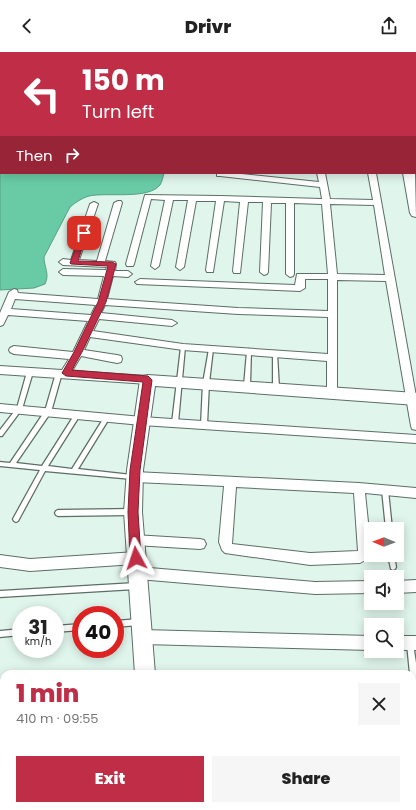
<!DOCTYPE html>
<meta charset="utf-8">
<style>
:root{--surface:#fff;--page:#f6f6f6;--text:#222;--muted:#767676;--accent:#bf2e46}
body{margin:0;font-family:Poppins,sans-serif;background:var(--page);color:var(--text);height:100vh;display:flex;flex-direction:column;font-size:15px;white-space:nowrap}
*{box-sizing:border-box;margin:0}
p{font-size:13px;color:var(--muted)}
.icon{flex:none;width:22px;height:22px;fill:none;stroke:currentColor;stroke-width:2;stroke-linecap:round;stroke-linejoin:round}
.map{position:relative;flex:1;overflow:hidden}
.details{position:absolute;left:0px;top:618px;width:416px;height:140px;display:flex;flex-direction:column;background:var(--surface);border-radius:12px 12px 0 0;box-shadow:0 2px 10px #0003}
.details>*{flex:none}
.hud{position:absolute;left:0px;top:0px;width:416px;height:122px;box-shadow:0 2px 10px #0003;background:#bf2e46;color:#fff;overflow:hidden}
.needle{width:26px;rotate:271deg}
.buttons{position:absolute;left:364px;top:470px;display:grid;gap:8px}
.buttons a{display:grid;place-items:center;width:40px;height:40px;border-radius:0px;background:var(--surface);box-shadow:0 2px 10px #0003;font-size:20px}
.speed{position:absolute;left:12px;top:554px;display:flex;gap:8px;font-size:20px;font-weight:700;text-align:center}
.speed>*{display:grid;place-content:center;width:52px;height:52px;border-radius:50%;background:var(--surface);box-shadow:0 2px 10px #0003;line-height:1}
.speed small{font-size:10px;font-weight:400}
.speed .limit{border:6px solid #d22;background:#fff;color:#111}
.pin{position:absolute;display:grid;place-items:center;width:34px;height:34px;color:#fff;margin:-17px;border-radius:8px;box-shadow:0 2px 6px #0006}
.me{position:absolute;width:44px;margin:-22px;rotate:355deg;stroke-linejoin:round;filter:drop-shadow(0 0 3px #0008)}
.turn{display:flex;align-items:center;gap:14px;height:84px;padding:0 16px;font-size:18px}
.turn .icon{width:52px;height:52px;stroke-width:2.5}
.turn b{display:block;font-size:28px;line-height:34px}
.then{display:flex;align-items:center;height:38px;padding:0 16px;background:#0003;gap:8px;font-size:15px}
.round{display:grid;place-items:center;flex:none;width:42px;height:42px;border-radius:0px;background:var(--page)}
.overview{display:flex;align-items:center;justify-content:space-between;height:68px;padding:0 16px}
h1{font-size:24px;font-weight:800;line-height:30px;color:var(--accent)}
.primary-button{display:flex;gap:8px;margin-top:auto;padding:8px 16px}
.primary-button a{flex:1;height:46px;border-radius:0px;background:var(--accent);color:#fff;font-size:16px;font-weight:800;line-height:46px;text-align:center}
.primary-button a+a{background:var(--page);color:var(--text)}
header{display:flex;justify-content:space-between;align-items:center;height:52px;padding:0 16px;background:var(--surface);font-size:18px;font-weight:800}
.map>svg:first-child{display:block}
.water{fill:#69cba6;stroke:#589f84}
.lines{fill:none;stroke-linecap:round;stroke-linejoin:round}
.lane-casing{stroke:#5c6e66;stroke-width:2.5}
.street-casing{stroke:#5c6e66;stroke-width:2}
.secondary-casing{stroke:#5c6e66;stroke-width:2}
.lane{fill:#fff;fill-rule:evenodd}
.street{fill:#fff;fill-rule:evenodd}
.secondary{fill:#fff;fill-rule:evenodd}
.route{fill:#bf2e46;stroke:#7c1e2e}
</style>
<header><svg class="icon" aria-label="back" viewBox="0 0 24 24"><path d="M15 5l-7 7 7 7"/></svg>Drivr<svg class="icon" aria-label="share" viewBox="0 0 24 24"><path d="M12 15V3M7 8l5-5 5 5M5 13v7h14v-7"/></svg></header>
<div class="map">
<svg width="416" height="758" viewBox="0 0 416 758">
<rect width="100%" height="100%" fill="#e0f5ec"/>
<!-- water -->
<path class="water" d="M0,0H85L1,1V121H164C163,125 162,130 160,133C148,148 107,140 89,144C82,146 76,150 70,155L44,205C44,215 50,222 45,232L34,236L0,238Z"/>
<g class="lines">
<defs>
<path id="lane" d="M415,72H416V74H415Z
M183,293L185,295L178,371L177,372H173L172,371L181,295Z
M211,295L213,297L209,331L207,373L206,374H202L201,373L203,331L209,297Z
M249,297L251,299L250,334L247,336L244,334L247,299Z
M275,299L277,301L279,336L276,338L273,336V301Z
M30,318L33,320L22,357L2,384H0V378L17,356L27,320Z
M59,319L62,321L51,360L16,411L42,414L75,362L77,361L80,363L48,414L72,417L105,364L107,363L110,365L78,417L132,423H134L135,425L134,427H132L45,419L18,469L16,470L14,469L13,467L40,418L0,414V410L10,411L45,359L56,321Z
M383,436H387L388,438L392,477H386L382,438Z
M131,457L133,458L134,460L133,462L131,463L58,464L56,463L55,461L56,459L58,458Z
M388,503H394L396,515L395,517L393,518L391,517Z
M136,531L138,532L139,534L138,536L136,537L0,545V539Z
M139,567L141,568L142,570L141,572L139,573L115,575V569Z
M81,572V578L55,580V574Z
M21,577V583L0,585V579Z
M410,589L412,590L413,592L416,611V641L413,640L412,634V622H410L407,592L408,590Z
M412,730L415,731L416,734V758H410V754H412Z
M276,754H284V758H276Z
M322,754H330L331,758H323Z
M366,754H374V758H366Z"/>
<path id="street" d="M97,0H108L109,1H98Z
M263,0H277L278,1H264Z
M370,0H377L378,1H371Z
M415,34H416V38H415Z
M415,43H416V47H415Z
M415,103H416V107H415Z
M217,121H232L319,130L317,121H325L330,147L373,148L368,121H376L416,344V378L412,377L411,374L386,229L337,228V340L336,343H328L327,340V309L183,298L90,285L84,298L117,303L121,304L122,307L121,310L117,311L81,304L72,319L148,324L152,325L153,328L152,331L148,332L0,322V314L62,318L69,307L14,302L10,300L9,298L10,296L14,294L73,300L88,269L8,263L3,273L0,274V261L9,240L14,237L17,238L18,241L98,247L104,224L63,223L59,220L63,217L106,218L107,215L63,213L59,210L63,207L71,208L90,152L94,150L98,152L79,208L97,209L114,151L118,149H121L122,151L105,209L115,210L116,212L115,219H128L132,222L128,225L113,224L107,247L238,256L328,259V227H305V236L300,239L137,232L135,230L140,227L295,233L297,222H328L322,152L294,151V222L293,224L290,225L286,222V151H271L268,220L267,222L264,223L260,220L263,150H248L240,221H234L233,219L240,150L224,149L213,220H207L206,218L216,149H196L184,215L180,218L176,215L188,148H173L159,214L155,217L151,214L165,148L151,147L134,212L133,214H127L126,212L145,143L220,144L322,147L320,135L220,124H217ZM330,152L374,153L385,223L337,222ZM15,247L96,253L91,263L11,257ZM105,253L238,262L328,265V302L183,292L93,279L99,267L172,274L177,271L172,268L101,261Z
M0,352L142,365L416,383V391L142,373L0,360Z
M135,420L359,431L416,436V446L365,441L371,499L369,506L360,511L310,513L225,501L222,498L219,490L224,434L135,430L131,428L129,425L131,422ZM236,435L354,441L358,499L310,501L232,492Z
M134,483L200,487L204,488L206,492L204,496L200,497L134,493L130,492L128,488L130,484Z
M136,500L140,502L142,506L140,510L136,512L30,519L0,515V503L30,507Z
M138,515L315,530L371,529V541L315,542L138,527L133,525L132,521L133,517Z
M416,528V540L397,541V529Z
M143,578L371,584V598L143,592L138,590L136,585L138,580Z
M397,584H416V598H397Z
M0,649H4V663H0Z
M0,719H4V735H0Z
M412,722H416V738H412Z
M27,754H43V758H27Z"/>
<path id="secondary" d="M403,121H415L416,165L412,164L410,161Z
M148,323L416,341V353L155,334L143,418L142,460L155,622H135L124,460L127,418L140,328L143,324Z
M147,754H171L172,758H148Z"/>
</defs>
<!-- lane casing -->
<use href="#lane" class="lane-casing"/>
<!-- street casing -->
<use href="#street" class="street-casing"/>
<!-- secondary casing -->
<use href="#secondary" class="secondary-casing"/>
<!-- lane -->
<use href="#lane" class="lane"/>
<!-- street -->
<use href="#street" class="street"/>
<!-- secondary -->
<use href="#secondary" class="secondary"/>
</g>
<!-- route -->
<path class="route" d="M84,179L87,181L78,209L112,210L116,212L106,250L82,300L72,318L148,324L152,328L140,418L138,460L141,506L139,510L136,511L132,510L130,506L128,460L130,418L143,330L66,324L62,321L74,300L98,250L108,214L71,212L70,211L81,181Z"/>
</svg>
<div class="buttons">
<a><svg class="needle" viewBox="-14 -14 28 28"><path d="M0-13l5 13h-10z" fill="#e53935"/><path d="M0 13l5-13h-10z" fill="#767676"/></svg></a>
<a><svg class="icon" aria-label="sound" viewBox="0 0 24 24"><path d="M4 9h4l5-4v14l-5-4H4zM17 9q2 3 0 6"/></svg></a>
<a><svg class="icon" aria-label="search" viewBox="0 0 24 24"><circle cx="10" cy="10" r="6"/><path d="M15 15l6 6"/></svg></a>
</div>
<div class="speed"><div>31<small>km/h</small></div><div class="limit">40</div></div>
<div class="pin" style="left:84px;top:181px;background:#d93025"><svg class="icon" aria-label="arrive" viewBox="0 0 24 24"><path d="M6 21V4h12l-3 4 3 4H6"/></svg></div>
<svg class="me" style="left:136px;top:506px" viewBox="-20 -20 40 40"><path d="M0-17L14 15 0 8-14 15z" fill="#bf2e46" stroke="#fff" stroke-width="4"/></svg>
<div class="hud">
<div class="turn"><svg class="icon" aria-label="left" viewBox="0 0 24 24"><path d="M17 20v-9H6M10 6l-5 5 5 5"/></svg><div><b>150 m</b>Turn left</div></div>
<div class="then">Then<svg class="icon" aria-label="right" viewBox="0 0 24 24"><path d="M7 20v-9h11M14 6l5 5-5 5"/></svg></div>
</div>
<section class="details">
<div class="overview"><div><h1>1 min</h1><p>410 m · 09:55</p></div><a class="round"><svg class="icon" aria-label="close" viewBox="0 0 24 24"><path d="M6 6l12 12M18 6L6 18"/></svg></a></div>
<div class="primary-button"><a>Exit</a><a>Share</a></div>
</section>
</div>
